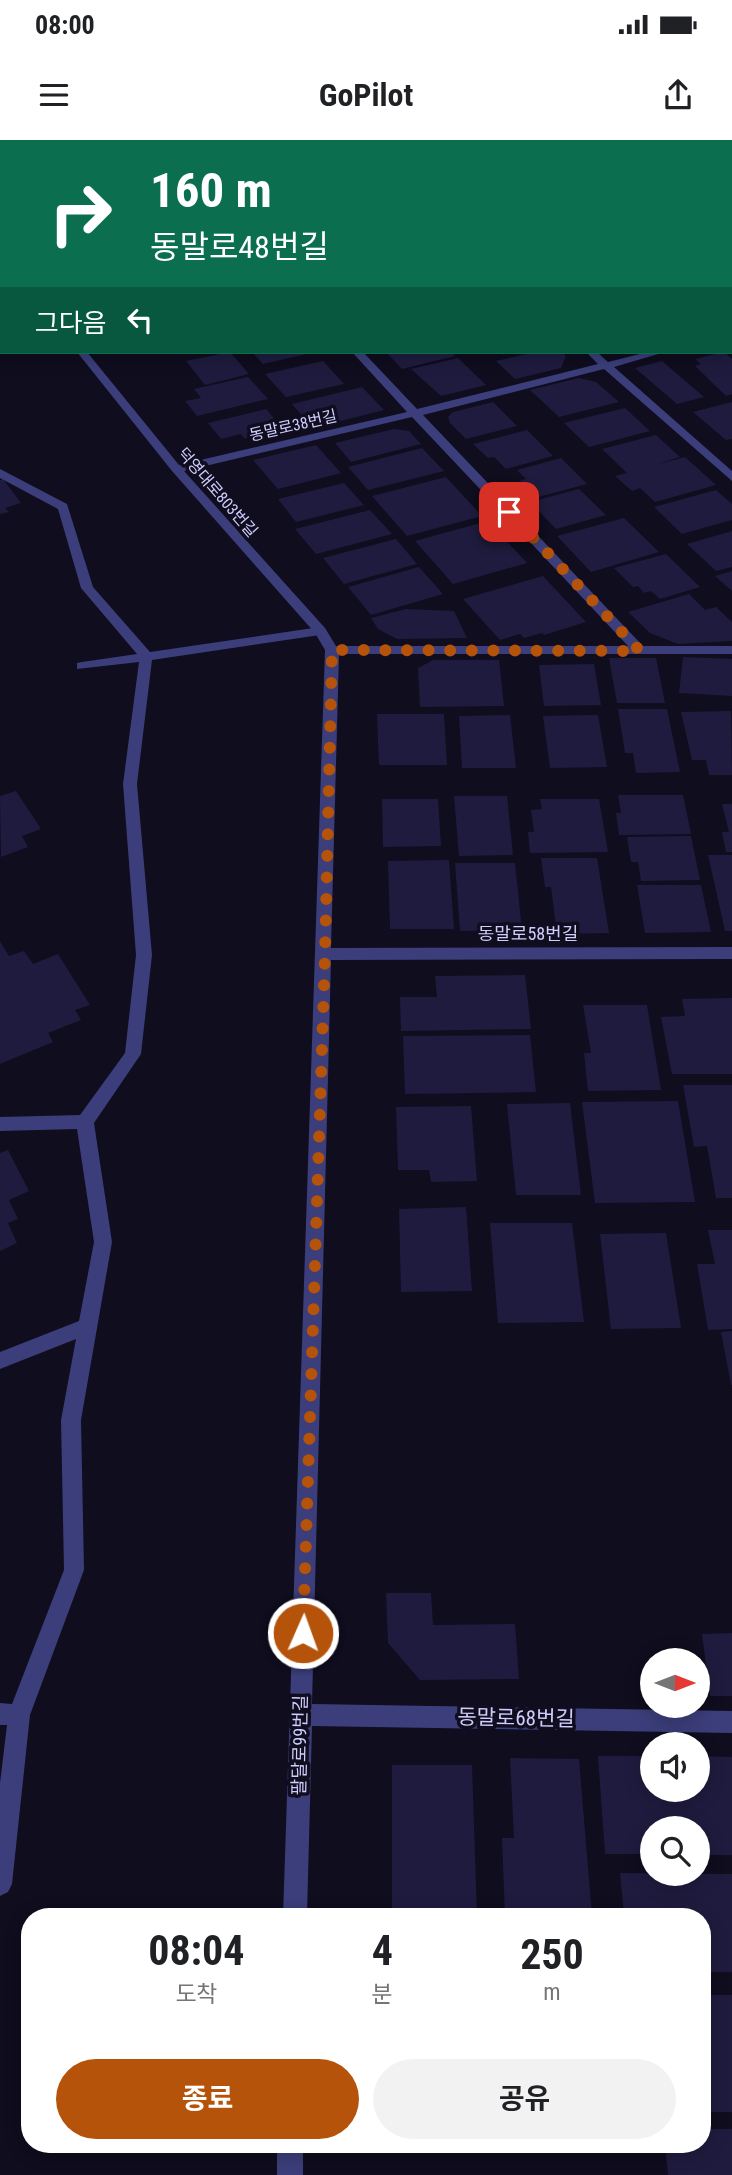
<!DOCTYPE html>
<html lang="ko">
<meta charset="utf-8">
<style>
:root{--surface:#fff;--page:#f2f2f2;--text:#202124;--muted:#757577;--accent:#b45309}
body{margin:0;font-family:"Roboto Condensed","Noto Sans KR",sans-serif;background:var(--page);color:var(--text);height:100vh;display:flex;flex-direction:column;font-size:26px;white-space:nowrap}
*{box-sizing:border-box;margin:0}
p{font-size:23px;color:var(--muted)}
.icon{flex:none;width:38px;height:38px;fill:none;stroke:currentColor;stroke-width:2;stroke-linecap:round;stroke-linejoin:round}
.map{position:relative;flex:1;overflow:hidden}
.drawer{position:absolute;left:21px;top:1768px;width:690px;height:245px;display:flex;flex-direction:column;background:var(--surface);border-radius:28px;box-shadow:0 4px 18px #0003}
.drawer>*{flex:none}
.hud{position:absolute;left:0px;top:0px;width:733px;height:214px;box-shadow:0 4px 18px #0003;background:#0b6e4f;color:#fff;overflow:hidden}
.needle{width:46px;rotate:90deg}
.controls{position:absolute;left:640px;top:1508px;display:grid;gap:14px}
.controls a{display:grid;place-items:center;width:70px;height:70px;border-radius:50%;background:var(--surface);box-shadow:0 4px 18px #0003;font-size:35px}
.pin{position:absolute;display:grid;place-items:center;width:60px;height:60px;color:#fff;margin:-30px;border-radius:14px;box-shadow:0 4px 10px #0006}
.me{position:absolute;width:77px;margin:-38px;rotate:2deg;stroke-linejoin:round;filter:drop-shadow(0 0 5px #0008)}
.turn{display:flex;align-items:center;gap:24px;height:147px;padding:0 35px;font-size:32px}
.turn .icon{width:91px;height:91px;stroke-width:2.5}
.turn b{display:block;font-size:49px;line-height:60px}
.then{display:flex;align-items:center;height:66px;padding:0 35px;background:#0003;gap:14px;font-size:26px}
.eta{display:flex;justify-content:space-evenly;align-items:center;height:119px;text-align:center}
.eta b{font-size:42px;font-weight:700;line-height:49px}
.primary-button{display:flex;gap:14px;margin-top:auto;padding:14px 35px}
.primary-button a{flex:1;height:80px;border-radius:42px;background:var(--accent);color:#fff;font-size:28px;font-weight:700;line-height:80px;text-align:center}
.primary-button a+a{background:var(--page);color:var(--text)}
.status{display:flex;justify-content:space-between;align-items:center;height:49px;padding:0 35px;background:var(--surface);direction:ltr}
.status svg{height:19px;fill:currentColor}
header{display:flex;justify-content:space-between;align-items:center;height:91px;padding:0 35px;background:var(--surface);font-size:32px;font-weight:700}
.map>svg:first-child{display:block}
.building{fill:#1f1b3e}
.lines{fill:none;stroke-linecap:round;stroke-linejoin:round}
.lane{fill:#3b3e7a;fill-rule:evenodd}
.street{fill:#3b3e7a;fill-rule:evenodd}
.secondary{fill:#6a72f6;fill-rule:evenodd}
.route{stroke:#b45309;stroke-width:12;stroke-dasharray:0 21.6}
.labels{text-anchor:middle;stroke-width:7;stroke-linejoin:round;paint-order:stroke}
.far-street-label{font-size:16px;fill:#cfcdfc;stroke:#0f0d1e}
.street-label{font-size:18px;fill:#cfcdfc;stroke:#0f0d1e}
.near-street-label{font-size:21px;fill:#cfcdfc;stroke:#0f0d1e}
</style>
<div class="status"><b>08:00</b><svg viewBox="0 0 49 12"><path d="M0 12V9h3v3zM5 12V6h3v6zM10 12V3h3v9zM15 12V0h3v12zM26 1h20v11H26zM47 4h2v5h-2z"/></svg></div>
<header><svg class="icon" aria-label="menu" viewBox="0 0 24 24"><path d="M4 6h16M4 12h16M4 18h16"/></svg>GoPilot<svg class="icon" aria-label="share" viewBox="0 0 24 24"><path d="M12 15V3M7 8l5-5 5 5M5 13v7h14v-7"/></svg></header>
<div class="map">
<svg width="732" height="2035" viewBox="0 0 732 2035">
<rect width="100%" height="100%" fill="#0f0d1e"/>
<!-- building -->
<path class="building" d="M230,212L249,234L205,245L186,221Z
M252,212H311V213L263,224Z
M386,212H451L455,216L402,229Z
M535,212H561L566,216L561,228L515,239L496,221Z
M724,212L732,219V254L726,256L695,226L701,224L695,219Z
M458,218L486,245L441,256L411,229Z
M323,221L344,244L286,257L265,234Z
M662,221L704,257L677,264L635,228Z
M248,237L268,259L197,276L185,261L201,258L194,249Z
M579,238L596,242L619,262L559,277L530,250Z
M362,247L384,270L313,288L292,264Z
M493,262L517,286L466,299L450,283L448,277L453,272Z
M732,262V299L726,300L693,272Z
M625,268L650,291L589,307L564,283Z
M266,269L285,291L257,297L244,298L241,294L221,299L208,283Z
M394,289L409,291L421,304L351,322L335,303Z
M527,290L553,316L506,329L494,317L488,318L473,304Z
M656,295L680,317L655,325L685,317L716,345L655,362L640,348L632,351L615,336L627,333L602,309Z
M316,305L341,333L278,349L253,320Z
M422,308L444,331L368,350L348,327Z
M561,318L587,344L531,359L520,347L526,346L520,340L526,339L517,330Z
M446,337L482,376L407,396L372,356Z
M3,339L21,363L5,368L9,372L0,374V340Z
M344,343L364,365L296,382L278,359Z
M579,349L606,375L556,389L530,362Z
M716,350L732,364V380L682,394L654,367Z
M370,370L392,394L316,414L295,389Z
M624,378L659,412L591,432L557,396Z
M488,381L527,423L453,444L415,401Z
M732,391V427L716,431L687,404Z
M396,399L417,424L344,444L323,418Z
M666,414L700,447L660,459L651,451L644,453L638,446L633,447L614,428Z
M419,427L443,454L371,475L348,447Z
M732,431V451L715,436Z
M543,436L586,482L544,495L542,493L524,498L520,494L500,500L463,459Z
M689,454L705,470L716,467L732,482V501L678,504L650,493L628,472Z
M406,469L454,471L467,498L397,499L378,489L371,478Z
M683,517L732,519V556L679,553Z
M609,518H656L665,563H617Z
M433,520H499L504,566L420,567L418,528Z
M594,524L601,565L544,566L539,525Z
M618,569H667L680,632L636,633L633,613H625Z
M731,571L732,635H709L706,620H692L681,572Z
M377,574H444L447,625H379Z
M510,575L516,628H462L459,576Z
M598,575L607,627L550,628L543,576Z
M16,651L41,689L22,696L28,707L1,717L0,656Z
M618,655H683L691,694L619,695L616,673H621Z
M454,656H507L513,715L459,716Z
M382,659H438L441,706L383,707Z
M540,659H599L608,712L530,713L528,692H534L531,670L542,669Z
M722,664H732V712H726L722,692H729Z
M691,696L700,740L641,741L638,722H631L627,697Z
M708,715H732V791H725Z
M541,718H597L609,793L557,794L551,747H545Z
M449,720L454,789H390L388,721Z
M455,723H515L522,790L460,791Z
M637,745H701L711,792L645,793Z
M0,801L9,816L24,811L33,824L58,814L90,865L75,870L81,880L48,893L53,902L0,924Z
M525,835L531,889L401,891L400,857H437L435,836Z
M732,858V934H672L661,877L685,876L682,859Z
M583,865H647L661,950L588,951L584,913H591Z
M530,895L536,952L405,954L403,896Z
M683,945H732V1058H716L707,1006L694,1007Z
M678,961L695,1062L595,1063L582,962Z
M570,963L581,1055H516L507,964Z
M471,966L477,1041L431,1042L429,1030H398L396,967Z
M8,1010L29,1051L9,1060L18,1079L8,1083L17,1103L0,1111V1013Z
M466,1067L472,1151L401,1152L399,1069Z
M490,1083H572L584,1182L498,1183Z
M708,1090H732V1189L708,1190L697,1124H715Z
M666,1093L681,1188L611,1189L600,1094Z
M732,1191V1245H731L721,1192Z
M386,1453H431L433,1485L515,1484L519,1539L420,1540L388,1503Z
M732,1493V1556H710L702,1494Z
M598,1616H653V1650H698V1616L732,1617V1715H698V1689H653V1714H605Z
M510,1618L579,1619L592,1776H505L502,1698H514Z
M392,1625H472L477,1776H392Z
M620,1733L732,1734V1832H702V1776H624Z
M702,1855H732V1972H702Z
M702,1989H732V2035H668L665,2004H702Z
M412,2004H598V2009L412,2008Z"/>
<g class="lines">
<!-- lane -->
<path class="lane" d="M0,329L67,364L93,447L150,512L320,487L327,491L320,495L152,520L137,644L152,815L141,914L94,983L112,1102L81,1280L84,1430L30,1575L12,1744L8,1752L0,1756V1643L7,1585H0V1563L12,1564L64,1430L61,1280L76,1199L0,1229V1212L79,1181L94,1102L77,989L0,991V977L80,975L125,913L136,815L123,644L139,522L77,529V523L82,522L137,514L81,448L58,369L0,338Z"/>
<!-- street -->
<path class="street" d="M272,0H287L288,2H273Z
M334,0H343L344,2H335Z
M436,0H452L435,2Z
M2,86V92L0,93V87Z
M0,107H2V115L0,114Z
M77,212H87L179,325L407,272L352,212H363L417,269L598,224L586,212H597L608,222L648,212H665L614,227L732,331V341L604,229L423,275L643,506H732V514H339L331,808L732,807V819L331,820L312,1564L732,1571V1593L312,1586L307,1776H283L325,510L315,493L172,331ZM412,277L628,506H336L325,488L184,331Z
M277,2004H303V2035H277Z"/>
<!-- secondary -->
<path class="secondary" d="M582,0H592L593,2H583Z"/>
</g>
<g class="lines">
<!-- route -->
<path class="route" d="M303,1493L325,814L332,510L640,511L509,372"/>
</g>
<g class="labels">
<!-- far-street labels -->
<g class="far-street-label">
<text transform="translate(293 285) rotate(-13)" y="6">동말로38번길</text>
<text transform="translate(218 352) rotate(49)" y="6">덕영대로803번길</text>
</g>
<!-- street labels -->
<g class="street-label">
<text x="528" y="800">동말로58번길</text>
<text transform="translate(300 1605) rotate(-89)" y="6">팔달로99번길</text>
</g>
<!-- near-street labels -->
<g class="near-street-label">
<text transform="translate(516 1578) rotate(1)" y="7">동말로68번길</text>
</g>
</g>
</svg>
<div class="controls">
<a><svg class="needle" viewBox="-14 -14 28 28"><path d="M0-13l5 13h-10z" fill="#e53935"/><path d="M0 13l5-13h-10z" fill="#757577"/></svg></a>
<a><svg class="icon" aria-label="sound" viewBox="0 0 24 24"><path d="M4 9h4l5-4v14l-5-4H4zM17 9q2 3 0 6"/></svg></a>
<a><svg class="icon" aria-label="search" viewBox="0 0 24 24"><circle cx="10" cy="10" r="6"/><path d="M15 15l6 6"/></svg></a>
</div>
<div class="pin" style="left:509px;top:372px;background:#d93025"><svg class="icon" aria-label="arrive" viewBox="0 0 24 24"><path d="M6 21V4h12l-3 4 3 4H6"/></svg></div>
<svg class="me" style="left:303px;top:1493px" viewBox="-20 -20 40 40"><circle r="17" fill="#b45309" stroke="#fff" stroke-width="3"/><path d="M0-11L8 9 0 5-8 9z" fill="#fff"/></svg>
<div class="hud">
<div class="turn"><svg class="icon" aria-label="right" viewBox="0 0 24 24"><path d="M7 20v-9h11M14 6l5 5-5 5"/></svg><div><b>160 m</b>동말로48번길</div></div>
<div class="then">그다음<svg class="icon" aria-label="left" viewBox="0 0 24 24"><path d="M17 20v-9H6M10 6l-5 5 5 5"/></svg></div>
</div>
<section class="drawer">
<div class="eta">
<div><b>08:04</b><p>도착</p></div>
<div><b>4</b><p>분</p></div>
<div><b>250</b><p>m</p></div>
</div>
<div class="primary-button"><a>종료</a><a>공유</a></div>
</section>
</div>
